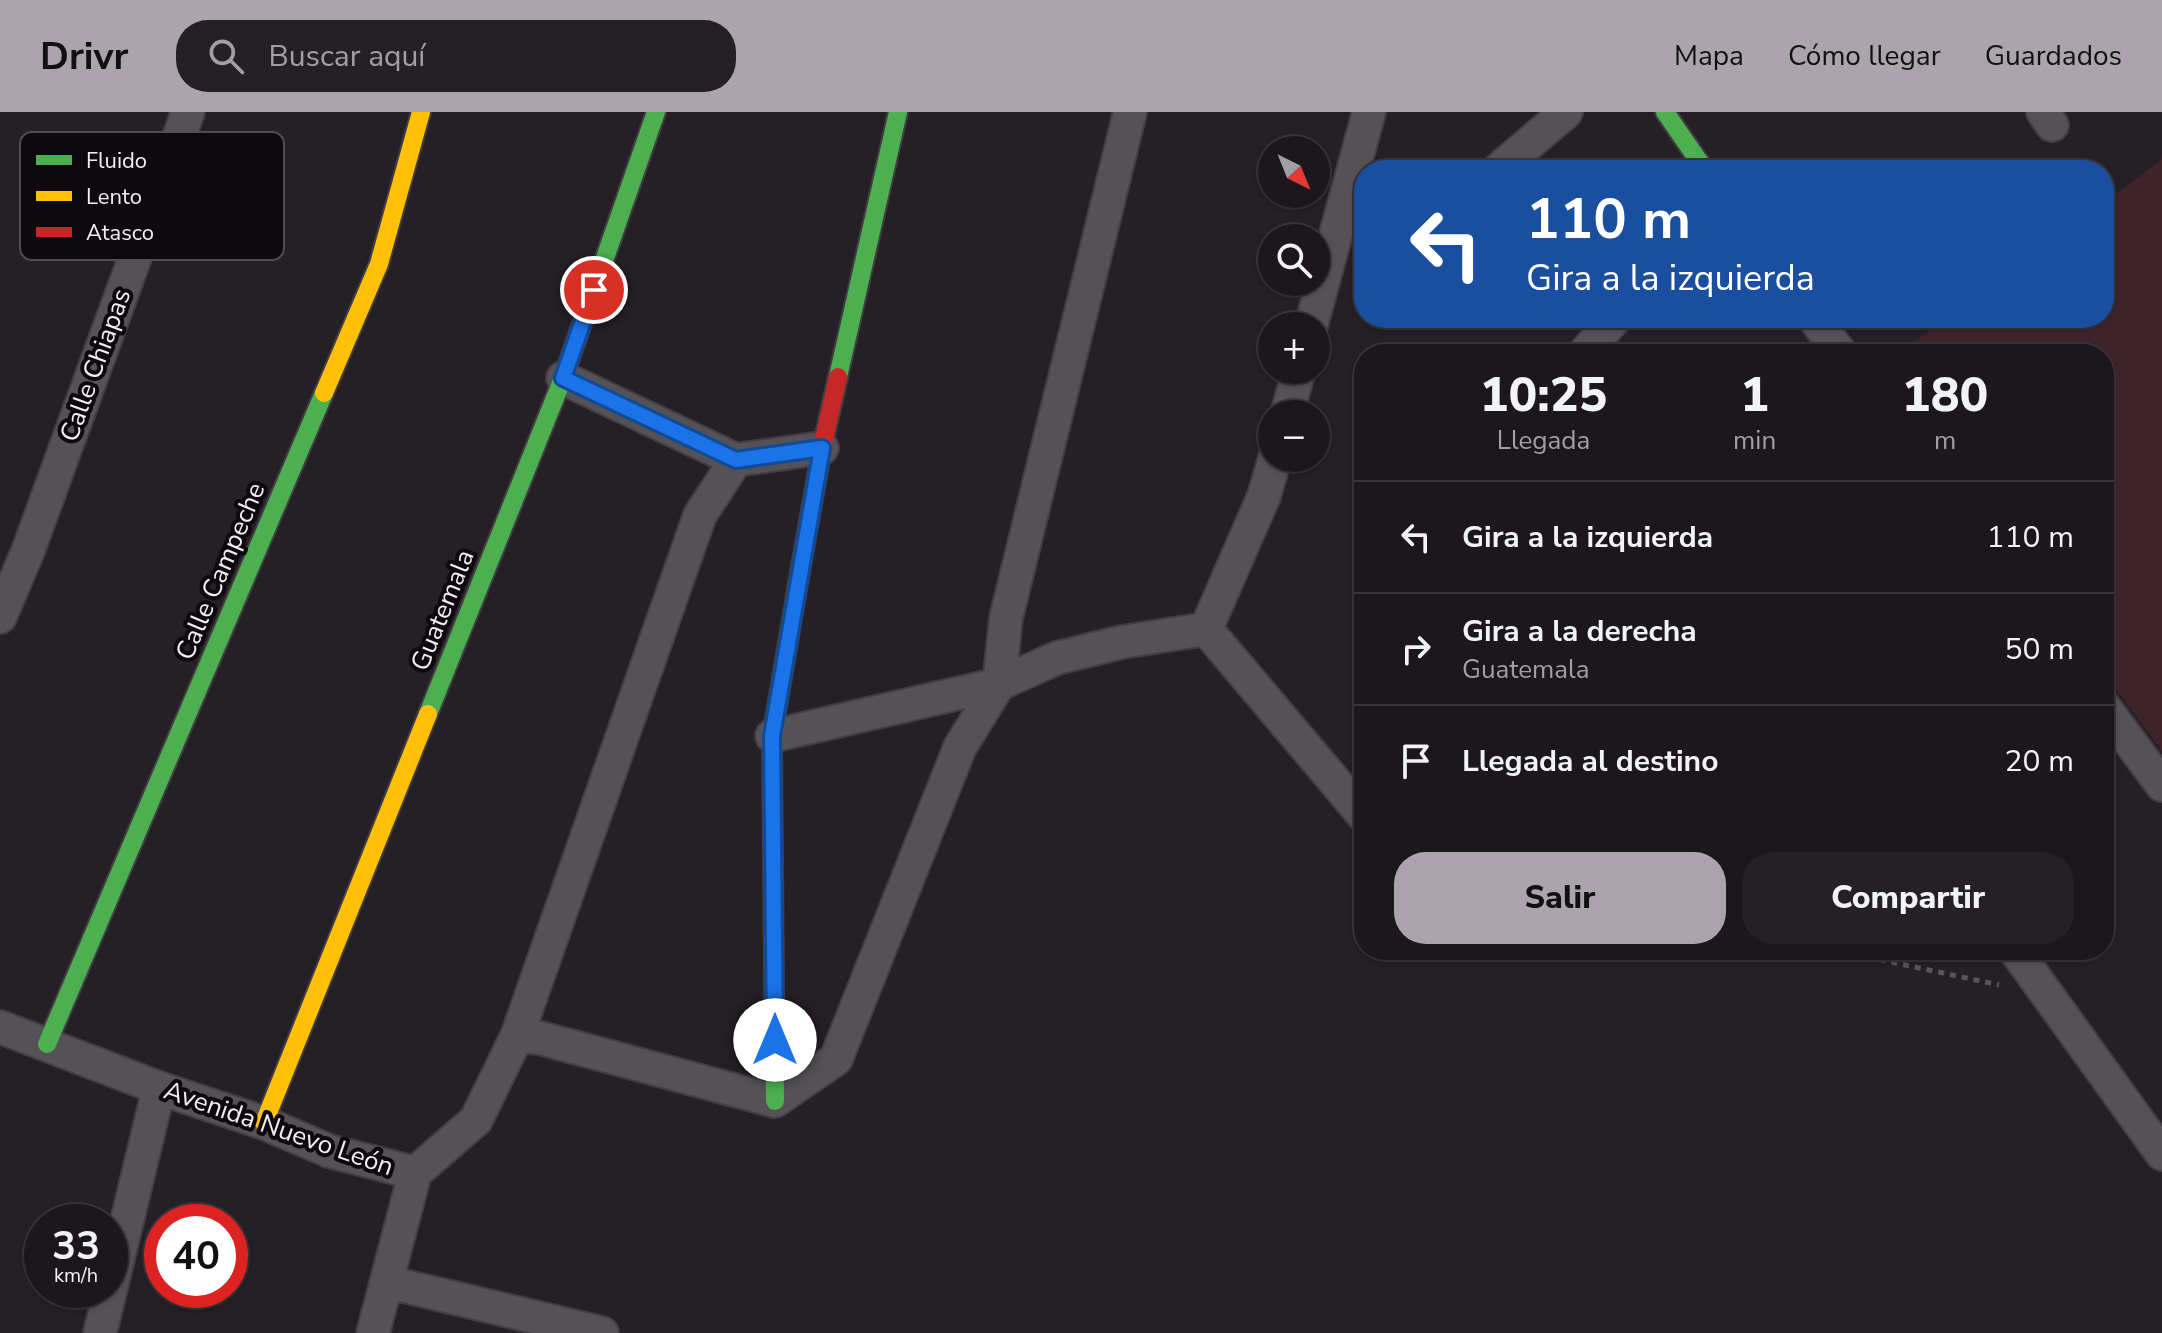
<!DOCTYPE html>
<html lang="es">
<meta charset="utf-8">
<style>
:root{--surface:#1c171c;--page:#252025;--text:#f1f3f6;--muted:#a09fa3;--line:#3a363b;--accent:#aca4ad}
body{margin:0;font-family:"Nunito Sans",sans-serif;background:var(--page);color:var(--text);height:100vh;display:flex;flex-direction:column;font-size:30px;white-space:nowrap}
*{box-sizing:border-box;margin:0}
p{font-size:26px;color:var(--muted)}
.icon{flex:none;width:44px;height:44px;fill:none;stroke:currentColor;stroke-width:2;stroke-linecap:round;stroke-linejoin:round}
.map{position:relative;flex:1;overflow:hidden}
.drawer{position:absolute;left:1354px;top:232px;width:760px;height:616px;display:flex;flex-direction:column;background:var(--surface);border-radius:32px;box-shadow:0 2px 6px #0004,0 0 0 2px var(--line)}
.drawer>*{flex:none}
.top-card{position:absolute;left:1354px;top:48px;width:760px;height:168px;border-radius:32px;box-shadow:0 2px 6px #0004,0 0 0 2px var(--line);background:#1a4fa0;color:#fff;overflow:hidden}
.needle{width:52px;rotate:137deg}
.controls{position:absolute;left:1258px;top:24px;display:grid;gap:16px}
.controls a{display:grid;place-items:center;width:72px;height:72px;border-radius:50%;background:var(--surface);box-shadow:0 2px 6px #0004,0 0 0 2px var(--line);font-size:40px}
.speed{position:absolute;left:24px;top:1092px;display:flex;gap:16px;font-size:40px;font-weight:700;text-align:center}
.speed>*{display:grid;place-content:center;width:104px;height:104px;border-radius:50%;background:var(--surface);box-shadow:0 2px 6px #0004,0 0 0 2px var(--line);line-height:1}
.speed small{font-size:20px;font-weight:400}
.speed .limit{border:12px solid #d22;background:#fff;color:#111}
.pin{position:absolute;display:grid;place-items:center;width:68px;height:68px;color:#fff;margin:-34px;border:4px solid #fff;border-radius:50%;box-shadow:0 2px 8px #0007}
.me{position:absolute;width:88px;margin:-44px;rotate:0deg;stroke-linejoin:round;filter:drop-shadow(0 0 6px #0008)}
.turn{display:flex;align-items:center;gap:28px;height:168px;padding:0 40px;font-size:36px}
.turn .icon{width:104px;height:104px;stroke-width:2.5}
.turn b{display:block;font-size:56px;line-height:68px}
.eta{display:flex;justify-content:space-evenly;align-items:center;height:136px;text-align:center}
.eta b{font-size:48px;font-weight:800;line-height:56px}
.action{display:flex;gap:16px;margin-top:auto;padding:16px 40px}
.action a{flex:1;height:92px;border-radius:32px;background:var(--accent);color:#111;font-size:32px;font-weight:800;line-height:92px;text-align:center}
.action a+a{background:var(--page);color:var(--text)}
ul{padding:0;list-style:none}
li{display:flex;align-items:center;gap:24px;height:112px;padding:0 40px;border-top:2px solid var(--line)}
li div{flex:1}
li b{display:block;font-size:30px}
li em{font-style:normal}
header{display:flex;align-items:center;gap:48px;box-sizing:border-box;height:112px;padding:0 40px;background:var(--accent);color:#111}
header strong{font-size:38px}
nav{display:flex;gap:44px;margin-inline-start:auto;font-size:28px}
.search{width:560px;height:72px;background:var(--page);display:flex;align-items:center;gap:20px;box-sizing:border-box;padding:0 28px;border-radius:32px;color:var(--muted);font-size:30px}
.map>svg:first-child{display:block}
.green{fill:#3f232b}
.lines{fill:none;stroke-linecap:round;stroke-linejoin:round}
.street-casing{stroke:#413d42;stroke-width:36}
.fast-casing{stroke:#413d42;stroke-width:22}
.slow-casing{stroke:#413d42;stroke-width:22}
.jam-casing{stroke:#413d42;stroke-width:22}
.path{stroke:#575558;stroke-width:5;stroke-dasharray:6 6;stroke-linecap:butt}
.street{stroke:#545256;stroke-width:32}
.fast{stroke:#4caf50;stroke-width:18}
.slow{stroke:#ffc107;stroke-width:18}
.jam{stroke:#c62828;stroke-width:18}
.route-casing{stroke:#114b97;stroke-width:20}
.route{stroke:#1a73e8;stroke-width:14}
.labels{text-anchor:middle;stroke-width:8;stroke-linejoin:round;paint-order:stroke}
.street-label{font-size:26px;fill:#f4ecf5;stroke:#0d090e}
.key{fill:#0d090e;stroke:#524d53;stroke-width:2}
.key-label{font-size:22px;fill:#f4ecf5}
</style>
<header>
<strong>Drivr</strong>
<div class="search"><svg class="icon" aria-label="search" viewBox="0 0 24 24"><circle cx="10" cy="10" r="6"/><path d="M15 15l6 6"/></svg>Buscar aquí</div>
<nav><a>Mapa</a><a>Cómo llegar</a><a>Guardados</a></nav>
</header>
<div class="map">
<svg width="2162" height="1221" viewBox="0 0 2162 1221">
<rect width="100%" height="100%" fill="#251f26"/>
<!-- green -->
<path class="green" d="M2162,47V639L2104,561V242H1896L1948,206H2104V91Z"/>
<g class="lines">
<defs>
<path id="street" d="M2043,0L2052,13
M1498,58L1566,0
M1814,206L1841,242
M1311,214L1369,0
M1584,242L1615,206
M563,266L736,348L822,336
M1287,302L1299,258
M0,505L28,439L188,0
M1206,517L1264,384L1275,346
M2104,595L2162,673
M772,624L999,572L1006,506L1130,0
M2015,838L2162,1042
M0,915L159,976L264,1011L329,1039L415,1061
M517,924L540,926L775,989L836,947L960,635L999,572L1057,546L1122,530L1206,517L1364,704
M415,1061L476,1008L517,924L700,403L736,348
M387,1170L602,1221
M100,1221L159,976
M373,1221L415,1061"/>
<path id="fast" d="M1665,0L1705,58
M838,265L898,0
M428,602L563,266L656,0
M47,932L324,281
M775,989L772,624L800,460"/>
<path id="slow" d="M324,281L379,152L421,0
M264,1011L428,602"/>
<path id="jam" d="M800,460L822,336L838,265"/>
</defs>
<!-- street casing -->
<use href="#street" class="street-casing"/>
<!-- fast casing -->
<use href="#fast" class="fast-casing"/>
<!-- slow casing -->
<use href="#slow" class="slow-casing"/>
<!-- jam casing -->
<use href="#jam" class="jam-casing"/>
<!-- path -->
<path class="path" d="M1845,838L1854,842L1999,873"/>
<!-- street -->
<use href="#street" class="street"/>
<!-- fast -->
<use href="#fast" class="fast"/>
<!-- slow -->
<use href="#slow" class="slow"/>
<!-- jam -->
<use href="#jam" class="jam"/>
</g>
<g class="lines">
<defs>
<path id="route" d="M594,178L563,266L736,348L822,336L772,624L775,928"/>
</defs>
<!-- route casing -->
<use href="#route" class="route-casing"/>
<!-- route -->
<use href="#route" class="route"/>
</g>
<g class="labels">
<!-- street labels -->
<g class="street-label">
<text transform="translate(95 253) rotate(-70)" y="9">Calle Chiapas</text>
<text transform="translate(220 459) rotate(-67)" y="9">Calle Campeche</text>
<text transform="translate(442 498) rotate(-68)" y="9">Guatemala</text>
<text transform="translate(279 1016) rotate(19)" y="9">Avenida Nuevo León</text>
</g>
</g>
<!-- legend -->
<rect x="20" y="20" width="264" height="128" rx="12" class="key"/>
<rect x="36" y="43" width="36" height="10" fill="#4caf50"/>
<rect x="36" y="79" width="36" height="10" fill="#ffc107"/>
<rect x="36" y="115" width="36" height="10" fill="#c62828"/>
<g class="key-label">
<text x="86" y="56">Fluido</text>
<text x="86" y="92">Lento</text>
<text x="86" y="128">Atasco</text>
</g>
</svg>
<div class="controls">
<a><svg class="needle" viewBox="-14 -14 28 28"><path d="M0-13l5 13h-10z" fill="#e53935"/><path d="M0 13l5-13h-10z" fill="#a09fa3"/></svg></a>
<a><svg class="icon" aria-label="search" viewBox="0 0 24 24"><circle cx="10" cy="10" r="6"/><path d="M15 15l6 6"/></svg></a>
<a>+</a>
<a>−</a>
</div>
<div class="speed"><div>33<small>km/h</small></div><div class="limit">40</div></div>
<div class="pin" style="left:594px;top:178px;background:#d93025"><svg class="icon" aria-label="arrive" viewBox="0 0 24 24"><path d="M6 21V4h12l-3 4 3 4H6"/></svg></div>
<svg class="me" style="left:775px;top:928px" viewBox="-20 -20 40 40"><circle r="19" fill="#fff"/><path d="M0-13L10 11 0 6-10 11z" fill="#1a73e8"/></svg>
<div class="top-card">
<div class="turn"><svg class="icon" aria-label="left" viewBox="0 0 24 24"><path d="M17 20v-9H6M10 6l-5 5 5 5"/></svg><div><b>110 m</b>Gira a la izquierda</div></div>
</div>
<section class="drawer">
<div class="eta">
<div><b>10:25</b><p>Llegada</p></div>
<div><b>1</b><p>min</p></div>
<div><b>180</b><p>m</p></div>
</div>
<ul>
<li><svg class="icon" aria-label="left" viewBox="0 0 24 24"><path d="M17 20v-9H6M10 6l-5 5 5 5"/></svg><div><b>Gira a la izquierda</b></div><em>110 m</em></li>
<li><svg class="icon" aria-label="right" viewBox="0 0 24 24"><path d="M7 20v-9h11M14 6l5 5-5 5"/></svg><div><b>Gira a la derecha</b><p>Guatemala</p></div><em>50 m</em></li>
<li><svg class="icon" aria-label="arrive" viewBox="0 0 24 24"><path d="M6 21V4h12l-3 4 3 4H6"/></svg><div><b>Llegada al destino</b></div><em>20 m</em></li>
</ul>
<div class="action"><a>Salir</a><a>Compartir</a></div>
</section>
</div>
